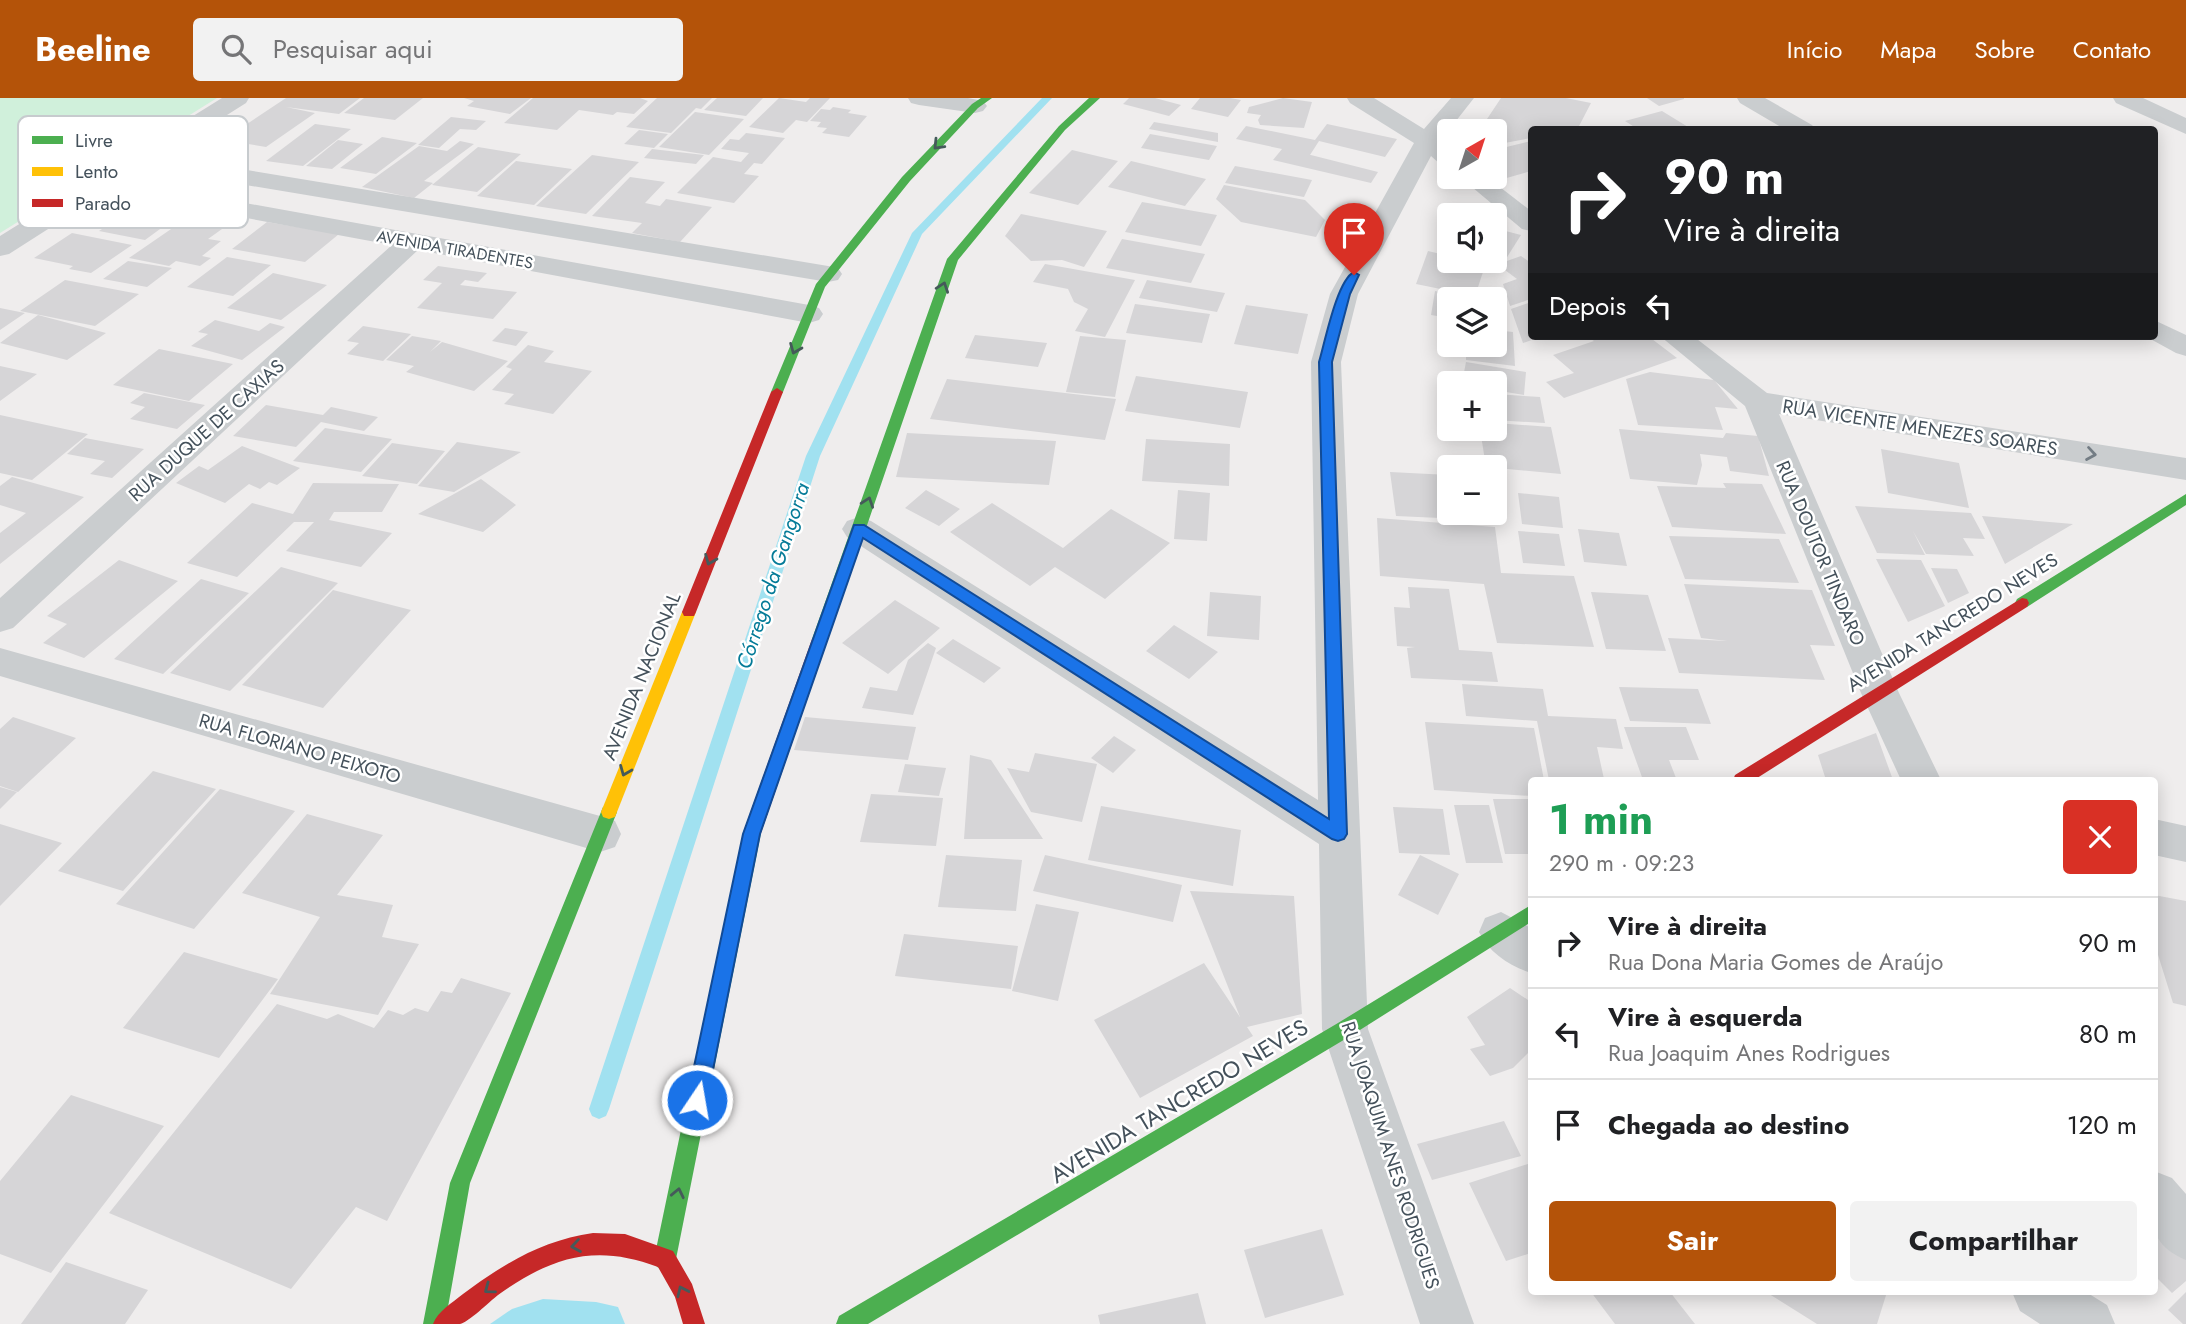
<!DOCTYPE html>
<html lang="pt">
<meta charset="utf-8">
<style>
:root{--surface:#fff;--page:#f2f2f2;--text:#202124;--muted:#757577;--line:#e0e0e0;--accent:#b45309}
body{margin:0;font-family:Jost,sans-serif;background:var(--page);color:var(--text);height:100vh;display:flex;flex-direction:column;font-size:26px;white-space:nowrap}
*{box-sizing:border-box;margin:0}
p{font-size:23px;color:var(--muted)}
.icon{flex:none;width:38px;height:38px;fill:none;stroke:currentColor;stroke-width:2;stroke-linecap:round;stroke-linejoin:round}
.map{position:relative;flex:1;overflow:hidden}
.side{position:absolute;left:1528px;top:679px;width:630px;height:518px;display:flex;flex-direction:column;background:var(--surface);border-radius:7px;box-shadow:0 4px 18px #0003}
.side>*{flex:none}
.hud{position:absolute;left:1528px;top:28px;width:630px;height:214px;border-radius:7px;box-shadow:0 4px 18px #0003;background:#202124;color:#fff;overflow:hidden}
.needle{width:46px;rotate:39deg}
.fabs{position:absolute;left:1437px;top:21px;display:grid;gap:14px}
.fabs a{display:grid;place-items:center;width:70px;height:70px;border-radius:7px;background:var(--surface);box-shadow:0 4px 18px #0003;font-size:35px}
.pin{position:absolute;display:grid;place-items:center;width:60px;height:60px;color:#fff;margin:-72px -30px;border-radius:50% 50% 50% 0;rotate:-45deg;box-shadow:0 0 7px #0007}
.pin .icon{rotate:45deg}
.me{position:absolute;width:77px;margin:-38px;rotate:12deg;stroke-linejoin:round;filter:drop-shadow(0 0 5px #0008)}
.turn{display:flex;align-items:center;gap:24px;height:147px;padding:0 21px;font-size:32px}
.turn .icon{width:91px;height:91px;stroke-width:2.5}
.turn b{display:block;font-size:49px;line-height:60px}
.then{display:flex;align-items:center;height:66px;padding:0 21px;background:#0003;gap:14px;font-size:26px}
.round{display:grid;place-items:center;flex:none;width:74px;height:74px;border-radius:7px;background:var(--page)}
.summary{display:flex;align-items:center;justify-content:space-between;height:119px;padding:0 21px}
h1{font-size:42px;font-weight:700;line-height:52px;color:#1e9e55}
.button{display:flex;gap:14px;margin-top:auto;padding:14px 21px}
.button a{flex:1;height:80px;border-radius:7px;background:var(--accent);color:#fff;font-size:28px;font-weight:700;line-height:80px;text-align:center}
.button a+a{background:var(--page);color:var(--text)}
ul{padding:0;list-style:none}
li{display:flex;align-items:center;gap:21px;height:91px;padding:0 21px;border-top:2px solid var(--line)}
li div{flex:1}
li b{display:block;font-size:26px}
li em{font-style:normal}
header{display:flex;align-items:center;gap:42px;box-sizing:border-box;height:98px;padding:0 35px;background:var(--accent);color:#fff}
header strong{font-size:33px}
nav{display:flex;gap:38px;margin-inline-start:auto;font-size:24px}
.search{width:490px;height:63px;background:var(--page);display:flex;align-items:center;gap:18px;box-sizing:border-box;padding:0 24px;border-radius:7px;color:var(--muted);font-size:26px}
.map>svg:first-child{display:block}
.green{fill:#d0f0db}
.water{fill:#a1e1f0}
.lines{fill:none;stroke-linecap:round;stroke-linejoin:round}
.stream{fill:#a1e1f0;fill-rule:evenodd}
.building{fill:#d6d5d7}
.street{fill:#cacdcf;fill-rule:evenodd}
.fast{fill:#4caf50;fill-rule:evenodd}
.slow{fill:#ffc107;fill-rule:evenodd}
.jam{fill:#c62828;fill-rule:evenodd}
.oneway{stroke:#455a5a}
.oneway2{stroke:#737c84}
.route{fill:#1a73e8;stroke:#114b97;stroke-width:2}
.labels{text-anchor:middle;stroke-width:5;stroke-linejoin:round;paint-order:stroke}
.far-street-label{font-size:16px;fill:#44515b;stroke:#fff}
.street-label{font-size:19px;fill:#44515b;stroke:#fff}
.water-label{font-size:21px;font-style:italic;fill:#047b98;stroke:#fff}
.near-street-label{font-size:23px;fill:#44515b;stroke:#fff}
.key{fill:#fff;stroke:#c7cbce;stroke-width:2}
.key-label{font-size:19px;fill:#44515b}
</style>
<header>
<strong>Beeline</strong>
<div class="search"><svg class="icon" aria-label="search" viewBox="0 0 24 24"><circle cx="10" cy="10" r="6"/><path d="M15 15l6 6"/></svg>Pesquisar aqui</div>
<nav><a>Início</a><a>Mapa</a><a>Sobre</a><a>Contato</a></nav>
</header>
<div class="map">
<svg width="2186" height="1226" viewBox="0 0 2186 1226">
<rect width="100%" height="100%" fill="#efeded"/>
<!-- green -->
<path class="green" d="M0,0H217L0,135Z"/>
<!-- water -->
<path class="water" d="M543,1201L596,1204L618,1209L625,1226H490L512,1211Z"/>
<g class="lines">
<!-- stream -->
<path class="stream" d="M1042,0H1052L922,136L820,358L609,1011L606,1018L599,1021L592,1018L589,1011L806,358L912,135Z"/>
</g>
<!-- building -->
<path class="building" d="M286,0H360L339,16L286,9L315,15L266,49L223,42Z
M364,0H423L395,22L344,15Z
M464,0H531L510,16L467,8L474,3Z
M533,0H640L648,3L634,16L617,14L613,17L579,12L557,32L504,25Z
M657,0H712L701,11L696,10L671,35L626,29Z
M717,0H763L746,18L704,12Z
M779,0L806,4L810,0H830L807,24L796,22L783,35L749,29Z
M1129,0H1155L1181,7L1169,18L1123,6Z
M1200,0H1230L1241,2L1228,19L1191,11Z
M1283,0L1312,4L1304,30L1260,27L1258,22L1261,17L1247,15L1249,9Z
M1501,0H1566L1591,5L1578,30L1531,32V40L1494,47V33H1479Z
M1647,0H1684V1L1659,8Z
M833,9L851,12L848,15L867,18L849,39L822,35L827,30L817,29L821,24L810,23L821,11L830,12Z
M1662,13L1693,32H1639L1625,23Z
M695,14L744,21L709,57L659,49Z
M451,19L486,23L476,32L460,31L439,50L418,47Z
M1154,24L1218,35V44L1149,31Z
M315,26L351,31L303,68L266,63Z
M1327,26L1397,41L1385,59L1319,43L1310,57L1303,55L1378,74L1371,85L1273,62L1282,51L1236,41L1246,28L1315,42Z
M639,32L668,36L654,50L624,46Z
M746,35L785,40L762,66L754,65L744,76L759,78L734,105L677,95L713,59L741,64L749,55L721,51L730,41L739,42Z
M1150,36L1217,48L1209,62L1141,50Z
M382,39L417,45L376,76L340,70Z
M338,42L363,46L332,71L306,68Z
M460,43L474,46L424,83L433,85L414,100L362,89L419,48L447,53Z
M1531,43V73L1503,81L1494,75V52Z
M478,49L521,56L477,94L432,87Z
M652,51L704,57L696,66L644,60Z
M1072,52L1118,63L1078,107L1029,95Z
M592,57L639,64L586,116L536,108Z
M516,63L572,71L534,107L477,98Z
M1131,63L1206,81L1185,108L1108,89Z
M1235,68L1312,82L1304,99L1225,85Z
M630,79L665,84L645,105L660,108L666,101L712,109L680,144L632,135L642,125L592,118Z
M1224,87L1305,102L1325,122L1316,139L1241,124L1216,101Z
M119,104L182,115L145,142L99,133L111,125L92,122Z
M1142,104L1217,117L1201,148L1125,134Z
M1021,116L1107,133L1084,169L1062,162L1031,163L1005,138Z
M190,118L229,126L208,141L221,143L202,158L211,160L200,168L176,163L169,168L129,160Z
M267,124L339,136L305,164L232,151Z
M1494,130L1521,137L1504,164L1521,158L1531,165V201L1510,208L1503,186L1517,181L1497,166L1500,165L1494,164Z
M72,135L132,147L91,175L69,171L73,168L34,160Z
M1122,141L1205,156L1191,185L1106,170Z
M1428,153L1449,158V163L1486,165L1475,198L1416,186Z
M227,159L271,167L233,198L187,189Z
M128,163L172,170L147,189L103,181Z
M1045,166L1135,182L1105,239L1075,233L1088,211L1074,204L1068,191L1033,184Z
M438,168L487,175L478,184L465,182L460,187L517,194L493,221L417,210L442,185L423,182Z
M273,175L327,187L281,222L227,210Z
M65,182L139,196L95,228L20,213Z
M1147,182L1225,195L1217,214L1139,200Z
M1435,193L1477,200V201H1449V220L1431,217Z
M1531,204V238H1543L1523,245L1511,211Z
M1135,206L1210,216L1202,245L1126,235Z
M1246,207L1308,216L1298,256L1234,246Z
M0,210L25,215L0,232Z
M38,217L106,235L67,262L0,245Z
M215,222L259,233L270,225L285,229L242,262L191,248L208,236L198,234Z
M363,228L411,236L383,263L347,256L359,245L347,243Z
M505,230L528,234L516,248L492,243Z
M1494,232L1513,234L1515,268L1466,262V247H1494Z
M975,237L1047,245L1038,269L965,260Z
M412,238L441,243L430,254L442,244L508,263L474,293L406,274L414,268L386,262Z
M1080,238L1126,242L1115,299L1066,294Z
M1587,238H1648L1677,260L1564,300L1546,284L1574,275L1553,257L1594,243Z
M528,247L554,253L544,264L592,273L553,316L504,306L514,296L492,292L512,271L506,269Z
M159,251L233,266L189,303L113,287Z
M1466,264L1526,274L1524,297L1494,292V285H1462Z
M0,268L37,276L0,303Z
M1650,274L1714,282L1738,311L1715,309L1723,332L1638,327L1626,281Z
M1136,278L1248,294L1240,330L1125,313Z
M947,281L1116,301L1105,342L930,321Z
M144,295L205,307L177,331L130,321L145,309L130,305Z
M1494,296L1540,299L1545,325L1494,322Z
M266,307L323,317L331,309L378,319L364,333L321,324L296,349L233,338Z
M0,317L88,336L32,382L0,375Z
M1494,325L1551,329L1561,376L1486,369L1480,331H1494Z
M325,330L392,341L361,374L293,363Z
M1619,331L1723,340L1726,335L1758,338L1769,378L1730,373L1727,359L1700,356L1702,367L1697,387L1630,381Z
M907,335L1056,343L1049,387L896,379Z
M85,340L144,351L112,380L90,376L105,363L67,356Z
M1146,341L1230,346L1229,388L1142,383Z
M457,344L521,354L454,394L418,388Z
M392,345L445,353L417,386L362,378Z
M242,348L300,370L277,387L269,384L260,391L249,386L225,405L176,385L199,368L208,372Z
M1881,351L1959,365L1969,410L1888,395Z
M1390,374L1449,377V415H1482L1484,422L1396,418Z
M12,379L84,399L0,466V435L26,415L0,407V388Z
M481,381L516,407L483,434L418,416Z
M313,385L399,386L382,414H334L329,422L392,435L361,469L286,453L314,424H294L237,479L187,465L252,405L293,416Z
M1723,385L1762,386L1786,436L1672,429L1657,388L1726,390Z
M926,392L960,411L939,428L905,410Z
M1178,392L1210,395L1207,443L1174,441Z
M1518,395L1559,399L1563,430L1522,426Z
M992,405L1063,450L1111,411L1170,445L1105,501L1055,469L1030,488L950,434Z
M1855,408L1971,415L1985,441L1963,440L1974,458L1926,456L1913,433L1925,457L1877,455Z
M1982,418L2073,426L2005,466Z
M1377,420L1495,429L1501,475L1574,478L1594,549L1497,545L1484,486L1380,478Z
M1578,431L1619,435L1627,468L1584,464Z
M1518,433L1559,436L1565,468L1523,465Z
M1669,438L1779,441L1799,485L1685,481Z
M1876,461L1921,462L1945,508L1908,524Z
M119,462L178,483L84,560L43,545L67,526L47,518Z
M281,469L338,485L230,593L170,575Z
M1931,470L1957,471L1969,495L1948,505Z
M201,481L249,495L163,576L114,561Z
M1684,486L1812,492L1835,548L1810,547L1825,582L1679,575L1668,540L1727,543L1701,540Z
M1408,489L1449,491L1459,552L1492,554L1498,584L1411,580L1407,550L1415,549L1397,548L1394,509L1410,510Z
M333,492L411,512L323,610L242,587Z
M1210,494L1261,498L1259,542L1207,538Z
M1591,494L1648,497L1666,553L1606,551Z
M895,502L940,530L888,576L842,545Z
M1174,527L1218,554L1189,581L1146,553Z
M953,541L1001,570L984,585L936,555Z
M928,545L936,550L913,617L862,610L870,589L897,593L908,562Z
M1462,586L1543,591L1548,618L1616,621L1623,651L1597,649L1604,681L1549,682L1537,623L1466,618Z
M1619,589L1698,591L1711,626L1630,623Z
M13,619L76,640L18,694L0,688V631Z
M805,619L916,629L908,662L794,652Z
M1425,624L1534,630L1544,682H1531V698L1434,692Z
M1624,629H1686L1699,662H1669L1676,680L1643,682Z
M1876,635L1893,682H1826L1818,657Z
M1114,638L1136,652L1113,675L1091,660Z
M1035,655L1097,666L1082,724L1031,714L1007,670L1029,674Z
M970,657L991,662L1043,741H964Z
M905,666L946,670L939,698L898,694Z
M153,673L216,691L123,793L58,773Z
M0,689L17,694L0,711Z
M220,691L295,713L194,831L116,806Z
M871,696L943,700L936,748L860,744Z
M1493,701H1531V756H1505Z
M1454,707H1489L1503,765H1466Z
M1101,708L1241,732L1233,788L1088,762Z
M1393,709L1443,711L1450,757L1399,755Z
M307,716L383,737L337,797L393,807L382,839L419,846L378,917L270,896L320,819L242,795Z
M0,726L62,745L0,808Z
M946,757L1022,762L1016,813L938,809Z
M1045,757L1182,787L1173,824L1033,793Z
M1420,757L1459,776L1438,817L1398,797Z
M1190,793L1294,798L1302,916L1247,929L1253,938L1140,1000L1094,922L1204,865L1240,919Z
M2154,797L2186,803V908L2173,905L2154,844Z
M1036,806L1079,814L1058,903L1012,893Z
M904,836L1018,848L1011,891L895,878Z
M184,854L278,881L219,960L123,930Z
M461,880L511,895L387,1123L356,1109L291,1191L109,1115L277,906L327,921L338,916L374,930L388,912L403,917L415,910L428,914L441,893L452,895Z
M1510,890L1531,904V952L1513,970L1490,978L1470,951L1485,947L1467,919Z
M71,997L164,1028L51,1175L0,1156V1083Z
M1504,1023L1521,1058L1432,1082L1417,1046Z
M1531,1065V1155L1506,1163L1469,1085Z
M2154,1122L2186,1153V1183L2172,1195L2154,1177Z
M1322,1131L1344,1197L1265,1220L1244,1152Z
M66,1164L148,1192L125,1226H21Z
M1591,1194H1670L1695,1226H1615Z
M1766,1194H1887L1877,1226H1817Z
M2186,1194V1226H2183L2168,1212Z
M1198,1195L1206,1226H1100L1098,1217Z"/>
<g class="lines">
<!-- street -->
<path class="street" d="M222,0H249L246,5L162,58L828,168L838,170L842,176L838,182L828,184L144,70L124,83L809,207L819,210L823,216L819,222L809,225L418,152L13,530L0,534V500L392,147L106,94L9,156L0,158V138Z
M908,0H968L983,3L987,8L983,13L975,15L919,7L911,5Z
M1347,0H1374L1424,31L1451,0H1474L1441,42L1449,49V68L1440,66L1431,58L1358,196L1341,264L1368,931L1474,1226H1420L1322,931L1319,746L847,439L842,431L847,423L859,419L871,423L1318,702L1311,264L1330,196L1414,45L1350,5Z
M1737,0H1765L1812,27L1816,32H1786L1740,5Z
M2113,0H2143L2186,20V36L2116,5Z
M1460,79H1487L1531,113V133L1522,131Z
M2154,222L2186,237V258L2176,255L2145,238H2154Z
M1660,238H1693L1767,295L2186,360V382L1779,316L1899,595L1941,682H1901L1861,595L1745,308Z
M0,550L600,718L615,723L621,736L615,749L600,754L0,578Z
M2154,721L2186,728V764L2154,757Z
M1501,814L1531,830V875C1510,868 1489,855 1479,834L1485,820Z
M2154,1073L2172,1080L2186,1096V1162C2141,1143 2154,1114 2154,1073Z
M2012,1194H2086L2107,1207L2115,1226H2040L2020,1213Z"/>
<!-- fast -->
<path class="fast" d="M981,0H992L978,10L910,83L825,189L783,294L781,297H773L771,294L816,186L902,79L972,6Z
M1089,0H1100L1065,32L958,162L828,541L820,547L815,545L812,541L947,161L1059,28Z
M2186,396V407L2027,509H2017L2015,505L2017,501Z
M609,707L615,709L617,714L470,1085L445,1226H423L450,1085L601,714L603,709Z
M752,728L758,730L761,735L676,1161L673,1169L665,1172L657,1169L654,1161L743,735L746,730Z
M1531,807V824L1352,937L868,1226H836L839,1218L1338,925Z"/>
<!-- slow -->
<path class="slow" d="M689,509L696,514L617,714L615,719L609,721L603,719L601,714L682,514Z"/>
<!-- jam -->
<path class="jam" d="M777,290L783,294L696,514L694,518H684L682,514L771,294Z
M2022,500L2027,501L2029,505L2027,509L1754,682H1733L1735,677Z
M820,535L828,541L761,735L758,740L752,742L746,740L743,735L812,541Z
M593,1135L625,1136L673,1153L692,1186L705,1226H683L675,1199L658,1169C595,1145 551,1159 498,1197C489,1204 469,1224 460,1226C452,1226 441,1226 433,1226C438,1213 452,1205 463,1196C503,1166 543,1142 593,1135Z"/>
</g>
<!-- one-way arrows -->
<defs><path id="oneway-chevron" d="M-2-3.5L2.5 0L-2 3.5" fill="none" stroke-width="1.6" stroke-linecap="round" stroke-linejoin="round" transform="scale(1.75)"/></defs>
<g class="oneway">
<use href="#oneway-chevron" transform="translate(938 47) rotate(134)"/>
<use href="#oneway-chevron" transform="translate(943 189) rotate(-71)"/>
<use href="#oneway-chevron" transform="translate(795 251) rotate(112)"/>
<use href="#oneway-chevron" transform="translate(868 404) rotate(-71)"/>
<use href="#oneway-chevron" transform="translate(710 462) rotate(112)"/>
<use href="#oneway-chevron" transform="translate(625 673) rotate(112)"/>
<use href="#oneway-chevron" transform="translate(678 1095) rotate(-78)"/>
<use href="#oneway-chevron" transform="translate(576 1148) rotate(171)"/>
<use href="#oneway-chevron" transform="translate(489 1191) rotate(143)"/>
<use href="#oneway-chevron" transform="translate(682 1193) rotate(-115)"/>
</g>
<use class="oneway2" href="#oneway-chevron" transform="translate(2091 356) rotate(9)"/>
<!-- route -->
<path class="route" d="M1354,174L1359,177L1350,196L1332,264L1347,736L1344,741L1338,743L1332,741L863,440L760,736L707,1002L704,1009L697,1012L690,1009L687,1002L743,736L854,427H864L1329,721L1319,264C1325,244 1337,182 1354,174Z"/>
<g class="labels">
<!-- far-street labels -->
<g class="far-street-label">
<text transform="translate(455 151) rotate(10)" y="6">AVENIDA TIRADENTES</text>
</g>
<!-- street labels -->
<g class="street-label">
<text transform="translate(1920 329) rotate(9)" y="7">RUA VICENTE MENEZES SOARES</text>
<text transform="translate(206 332) rotate(-42)" y="7">RUA DUQUE DE CAXIAS</text>
<text transform="translate(1821 455) rotate(67)" y="7">RUA DOUTOR TINDARO</text>
<text transform="translate(1952 524) rotate(-32)" y="7">AVENIDA TANCREDO NEVES</text>
<text transform="translate(641 578) rotate(-68)" y="7">AVENIDA NACIONAL</text>
<text transform="translate(300 650) rotate(16)" y="7">RUA FLORIANO PEIXOTO</text>
<text transform="translate(1391 1057) rotate(72)" y="7">RUA JOAQUIM ANES RODRIGUES</text>
</g>
<!-- water labels -->
<g class="water-label">
<text transform="translate(773 478) rotate(-72)" y="7">Córrego da Gangorra</text>
</g>
<!-- near-street labels -->
<g class="near-street-label">
<text transform="translate(1179 1003) rotate(-31)" y="8">AVENIDA TANCREDO NEVES</text>
</g>
</g>
<!-- legend -->
<rect x="18" y="18" width="230" height="112" rx="10" class="key"/>
<rect x="32" y="38" width="31" height="8" fill="#4caf50"/>
<rect x="32" y="69" width="31" height="9" fill="#ffc107"/>
<rect x="32" y="101" width="31" height="8" fill="#c62828"/>
<g class="key-label">
<text x="75" y="49">Livre</text>
<text x="75" y="80">Lento</text>
<text x="75" y="112">Parado</text>
</g>
</svg>
<div class="fabs">
<a><svg class="needle" viewBox="-14 -14 28 28"><path d="M0-13l5 13h-10z" fill="#e53935"/><path d="M0 13l5-13h-10z" fill="#757577"/></svg></a>
<a><svg class="icon" aria-label="sound" viewBox="0 0 24 24"><path d="M4 9h4l5-4v14l-5-4H4zM17 9q2 3 0 6"/></svg></a>
<a><svg class="icon" aria-label="layers" viewBox="0 0 24 24"><path d="M12 4l9 5-9 5-9-5zM3 14l9 5 9-5"/></svg></a>
<a>+</a>
<a>−</a>
</div>
<div class="pin" style="left:1354px;top:177px;background:#d93025"><svg class="icon" aria-label="arrive" viewBox="0 0 24 24"><path d="M6 21V4h12l-3 4 3 4H6"/></svg></div>
<svg class="me" style="left:697px;top:1002px" viewBox="-20 -20 40 40"><circle r="17" fill="#1a73e8" stroke="#fff" stroke-width="3"/><path d="M0-11L8 9 0 5-8 9z" fill="#fff"/></svg>
<div class="hud">
<div class="turn"><svg class="icon" aria-label="right" viewBox="0 0 24 24"><path d="M7 20v-9h11M14 6l5 5-5 5"/></svg><div><b>90 m</b>Vire à direita</div></div>
<div class="then">Depois<svg class="icon" aria-label="left" viewBox="0 0 24 24"><path d="M17 20v-9H6M10 6l-5 5 5 5"/></svg></div>
</div>
<section class="side">
<div class="summary"><div><h1>1 min</h1><p>290 m · 09:23</p></div><a class="round" style="background:#d93025;color:#fff"><svg class="icon" aria-label="close" viewBox="0 0 24 24"><path d="M6 6l12 12M18 6L6 18"/></svg></a></div>
<ul>
<li><svg class="icon" aria-label="right" viewBox="0 0 24 24"><path d="M7 20v-9h11M14 6l5 5-5 5"/></svg><div><b>Vire à direita</b><p>Rua Dona Maria Gomes de Araújo</p></div><em>90 m</em></li>
<li><svg class="icon" aria-label="left" viewBox="0 0 24 24"><path d="M17 20v-9H6M10 6l-5 5 5 5"/></svg><div><b>Vire à esquerda</b><p>Rua Joaquim Anes Rodrigues</p></div><em>80 m</em></li>
<li><svg class="icon" aria-label="arrive" viewBox="0 0 24 24"><path d="M6 21V4h12l-3 4 3 4H6"/></svg><div><b>Chegada ao destino</b></div><em>120 m</em></li>
</ul>
<div class="button"><a>Sair</a><a>Compartilhar</a></div>
</section>
</div>
